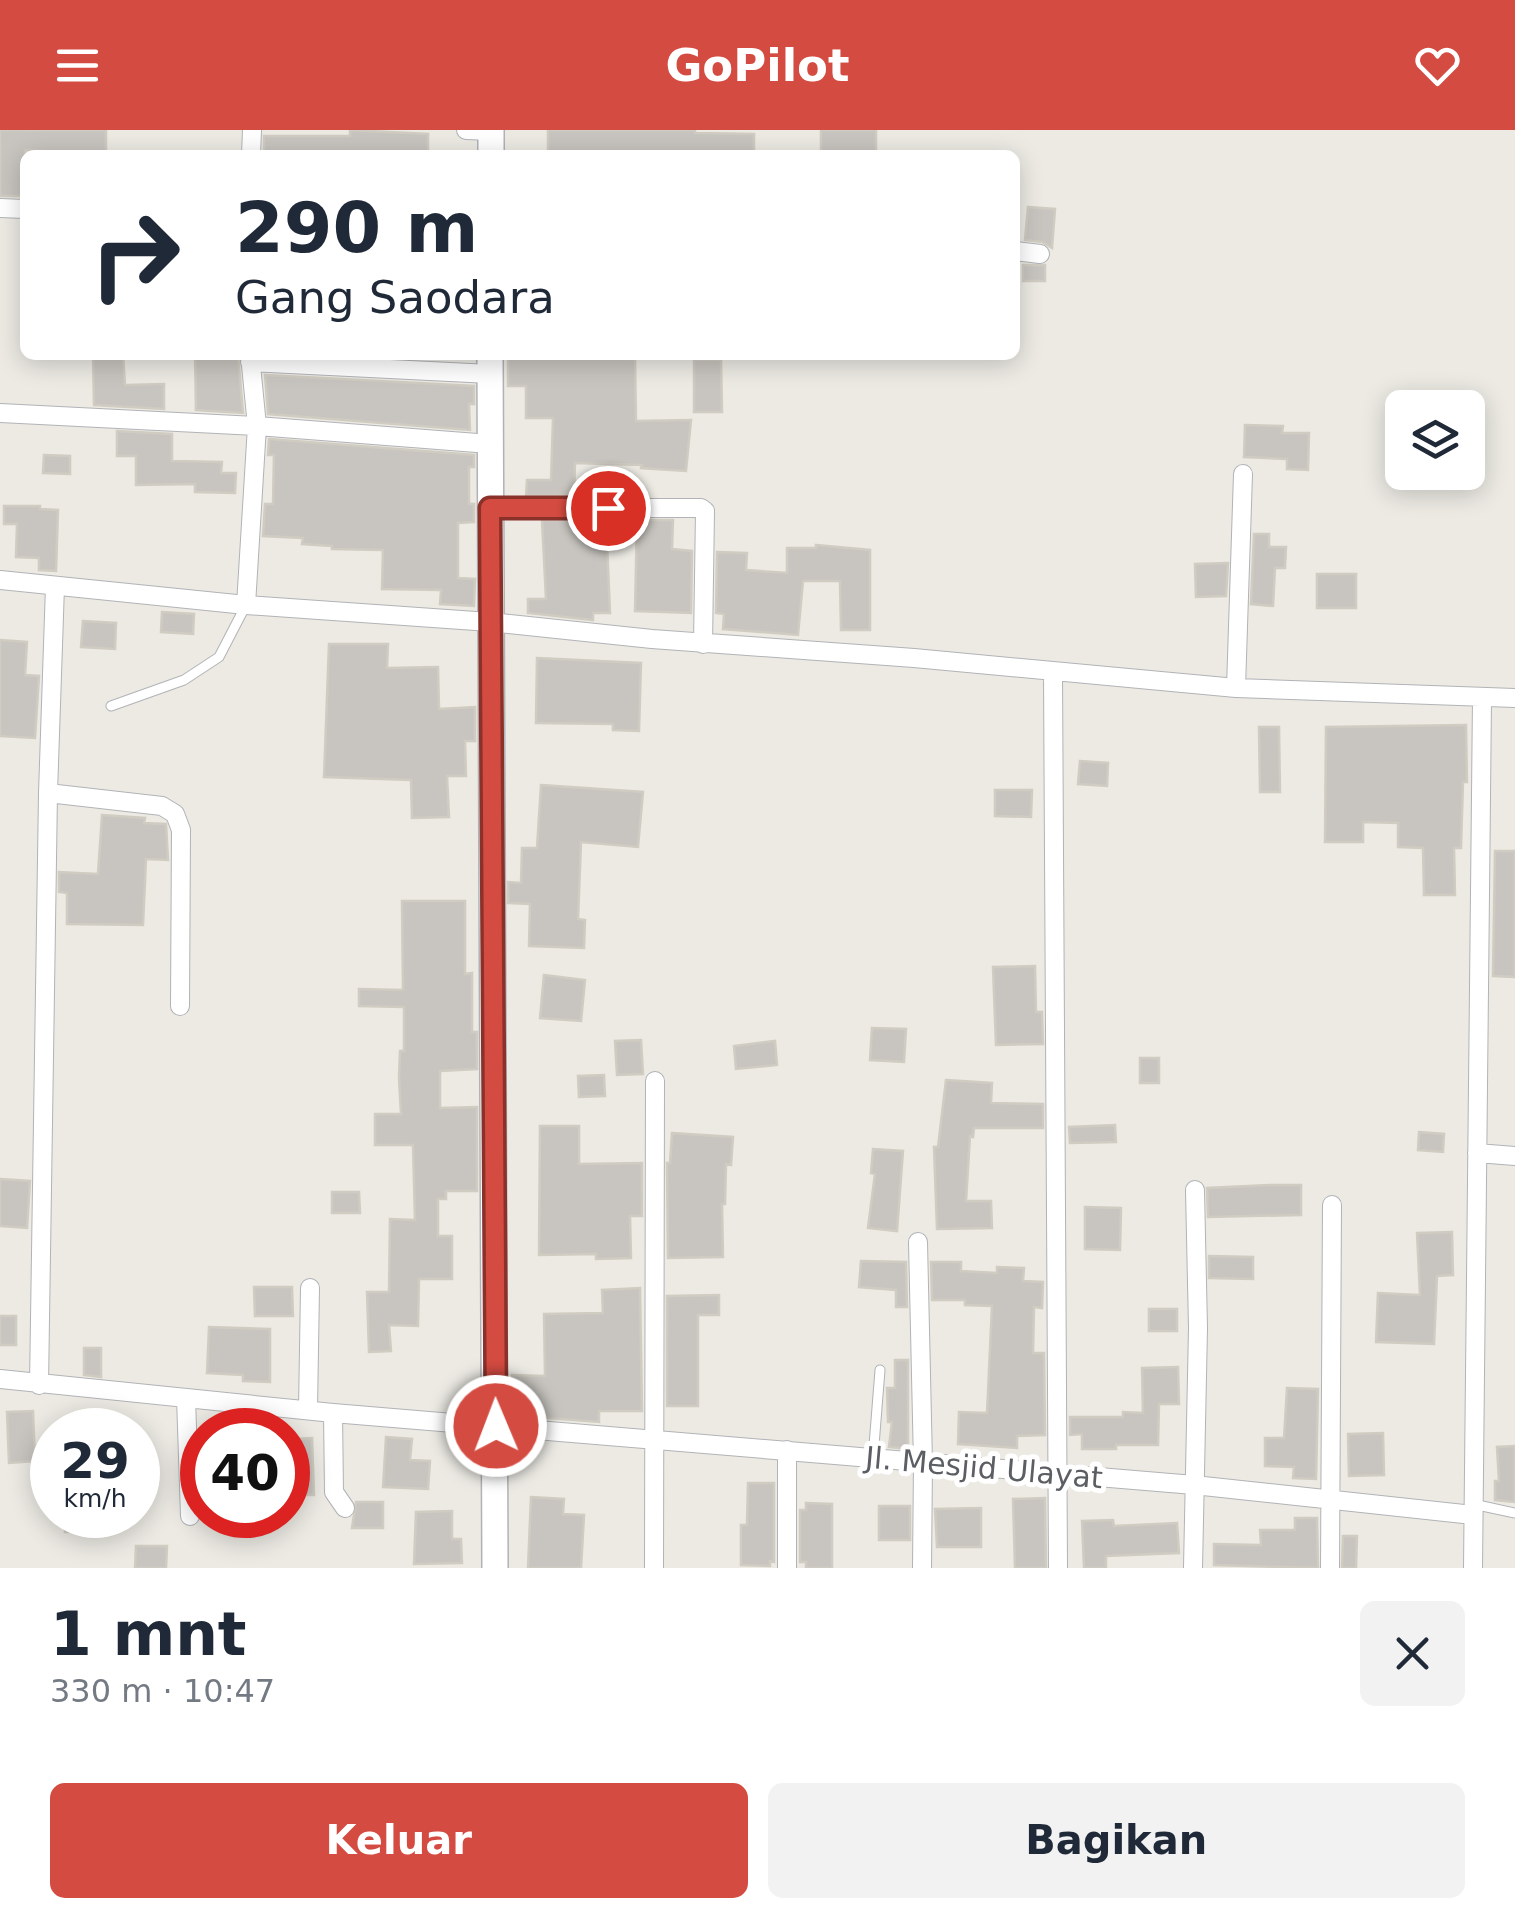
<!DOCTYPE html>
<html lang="id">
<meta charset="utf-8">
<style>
:root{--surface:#fff;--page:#f2f2f3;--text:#1f2937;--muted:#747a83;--accent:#d44b41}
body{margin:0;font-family:"DejaVu Sans",sans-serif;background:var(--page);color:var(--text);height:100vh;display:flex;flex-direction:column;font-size:38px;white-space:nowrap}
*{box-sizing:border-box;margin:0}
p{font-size:32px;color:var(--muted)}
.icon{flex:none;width:55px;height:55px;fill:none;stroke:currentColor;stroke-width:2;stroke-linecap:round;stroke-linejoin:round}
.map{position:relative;height:1438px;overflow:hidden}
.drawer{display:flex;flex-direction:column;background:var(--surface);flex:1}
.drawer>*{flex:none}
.guide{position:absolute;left:20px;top:20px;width:1000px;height:210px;border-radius:15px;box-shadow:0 5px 25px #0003;background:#fff;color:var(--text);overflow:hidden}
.tools{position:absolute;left:1385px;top:260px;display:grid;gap:20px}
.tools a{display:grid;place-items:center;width:100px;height:100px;border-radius:15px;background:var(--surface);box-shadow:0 5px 25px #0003;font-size:50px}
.speed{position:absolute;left:30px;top:1278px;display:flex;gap:20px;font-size:50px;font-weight:700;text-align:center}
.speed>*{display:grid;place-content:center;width:130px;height:130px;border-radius:50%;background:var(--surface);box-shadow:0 5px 25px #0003;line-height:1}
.speed small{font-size:25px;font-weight:400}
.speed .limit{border:15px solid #d22;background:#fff;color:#111}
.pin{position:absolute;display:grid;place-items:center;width:85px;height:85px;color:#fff;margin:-42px;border:5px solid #fff;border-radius:50%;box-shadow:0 2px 10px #0007}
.me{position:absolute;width:110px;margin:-55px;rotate:359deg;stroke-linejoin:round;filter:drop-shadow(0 0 8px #0008)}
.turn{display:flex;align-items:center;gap:35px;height:210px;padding:0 50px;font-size:45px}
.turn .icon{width:130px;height:130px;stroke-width:2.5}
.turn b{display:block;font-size:70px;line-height:85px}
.round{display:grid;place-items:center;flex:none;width:105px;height:105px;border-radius:15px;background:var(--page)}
.head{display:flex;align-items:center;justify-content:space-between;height:170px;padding:0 50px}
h1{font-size:60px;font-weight:600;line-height:75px}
.button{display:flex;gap:20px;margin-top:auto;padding:20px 50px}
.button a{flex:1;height:115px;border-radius:15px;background:var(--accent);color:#fff;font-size:40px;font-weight:600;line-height:115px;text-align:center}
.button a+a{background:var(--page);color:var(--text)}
header{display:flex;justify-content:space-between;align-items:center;height:130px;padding:0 50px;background:var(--accent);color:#fff;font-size:45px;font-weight:600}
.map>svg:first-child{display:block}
.building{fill:#c8c5c0;stroke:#d0ccc2;stroke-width:2.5}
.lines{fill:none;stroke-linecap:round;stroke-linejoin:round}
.lane-casing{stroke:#b1b3b7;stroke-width:11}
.street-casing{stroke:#b1b3b7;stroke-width:20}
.secondary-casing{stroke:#b0b2b7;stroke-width:28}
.lane{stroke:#fff;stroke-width:9}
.street{stroke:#fff;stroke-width:18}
.secondary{stroke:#fff;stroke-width:25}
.route-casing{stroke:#8a312a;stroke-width:25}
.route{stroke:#d44b41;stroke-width:18}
.labels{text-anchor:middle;stroke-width:10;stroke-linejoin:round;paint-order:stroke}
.street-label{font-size:30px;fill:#5b5e62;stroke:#fff}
</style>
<header><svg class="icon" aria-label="menu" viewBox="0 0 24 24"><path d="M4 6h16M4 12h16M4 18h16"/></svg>GoPilot<svg class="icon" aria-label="heart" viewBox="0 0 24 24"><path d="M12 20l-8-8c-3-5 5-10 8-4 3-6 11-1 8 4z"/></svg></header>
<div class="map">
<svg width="1515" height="1438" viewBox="0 0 1515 1438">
<rect width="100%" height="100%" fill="#eceae3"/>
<!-- building -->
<path class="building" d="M0,0H106V25L25,20V66H0Z
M350,0L428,4V25H264V6H350Z
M548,0H695V3L754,4V25H548Z
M821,0H876V25H821Z
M1028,77L1055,79L1052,118L1042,112L1025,110Z
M1023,135H1045V151H1023Z
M93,225H123L125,255L164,254V279L94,275Z
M195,225H238L243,283L196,280Z
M563,227L635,229L636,291L691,290L686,341L641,338L642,335L575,333L574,366H526L527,350H551L553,288H526V256H508V228Z
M694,230H721L722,282H694Z
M265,245L474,256V274H469L470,300L268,284Z
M1245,295L1283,296L1282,303H1309L1308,340L1287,339V329L1244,327Z
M117,301L172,304V331L222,332L221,343H236L235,363L195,362V354L136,355V326H117Z
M269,309L474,325V337H469V374H474V392L458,393V448L475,449L474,476L440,474L441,460L382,459L383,420L332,419V416L302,414L303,408L263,406L265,374H273L274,325H268Z
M44,325L70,326V344L43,343Z
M4,376H40V379L58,380L56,441L39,440V428L16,427L17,394H4Z
M542,390H606L610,483H593V490L528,483V469H546Z
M637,390H673L672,419L692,421L691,483L635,481Z
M1254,404H1269V417H1286L1285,438H1275L1273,476L1251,474Z
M816,415L870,420V500H841L840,451H803L798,505L723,499L724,484L716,483L717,422L747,423L746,440L787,443V418H816Z
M1228,433L1226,466L1196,467L1195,434Z
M1317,444H1356V478H1317Z
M162,482L194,484L193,504L161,502Z
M83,491L116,493L115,519L81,517Z
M0,510L27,512L25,545L39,546L35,608L0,606Z
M329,514H388L387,538L438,537L439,579L475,577V611H465L466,646H447L449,687L412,688L411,650L324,647Z
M537,528L641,533L639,601L613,600V594L536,593Z
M1466,595L1467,652H1463L1461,718H1454L1455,765H1424L1423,718L1398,717V693L1363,692V712H1325L1326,597Z
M1259,597H1279L1280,662H1260Z
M1080,631L1108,633L1107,656L1078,654Z
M541,655L643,662L638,717L581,712L578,789L585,790L584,818L529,816L530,774L508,773V752L521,753L522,718H537Z
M995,660H1032L1031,687L995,686Z
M102,685L145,688L144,693L166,694L168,730L146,729L143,795L67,794V763L59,762V742L98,744Z
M1495,721H1515V847L1493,846Z
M402,771H465V844L472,843V902H477V939L440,941V978L477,977V1061H446V1069H438V1106H452V1149H419L418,1196L389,1195L391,1221L369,1222L367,1162H389L390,1089L415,1090L413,1015H375V984H401L399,948L400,921H404V877L359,876V859L403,860Z
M1035,836L1036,882H1042L1043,914L996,915L993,837Z
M544,845L585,850L581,891L540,888Z
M872,898L906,899L904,932L870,930Z
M641,910L643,944L617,945L615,911Z
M775,911L777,935L736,939L734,916Z
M1140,928H1159V953H1140Z
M604,945L605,966L579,967L578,946Z
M946,950L992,953L991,973L1043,974V998H974L973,1007L970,1006L966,1071H991L992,1098L937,1099L934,1017H938Z
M1115,995L1116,1012L1070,1013L1069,997Z
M540,996H579V1034L642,1033V1086H630L631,1128L596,1129V1124L539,1125Z
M1419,1002L1444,1004L1443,1022L1418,1020Z
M672,1003L733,1007L731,1035L726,1034L725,1074H722L723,1127L668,1128L667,1033H670Z
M873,1019L903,1021L897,1101L868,1098L875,1044L871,1043Z
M0,1049L30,1051L27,1098L0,1096Z
M1269,1055H1301V1085L1208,1087L1207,1058Z
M332,1062H359L360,1083H332Z
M1085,1077L1121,1078L1120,1120L1085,1119Z
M1452,1102L1453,1145L1437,1146L1434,1214L1376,1212L1378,1163L1420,1165L1417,1103Z
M1209,1126L1253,1127V1149L1209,1148Z
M861,1131L906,1132L907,1177H896V1160L859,1157Z
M931,1132H961V1141L997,1143V1137L1024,1138L1023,1151L1043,1152L1042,1178L1034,1177L1033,1223H1044L1045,1305L1017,1306V1318L958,1314L959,1282L987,1283L992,1176L965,1175V1170H932Z
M254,1157H292L293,1186H255Z
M640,1158L642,1281H599V1292L511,1285L512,1245L545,1246L544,1184L603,1183L602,1160Z
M719,1165V1185H698V1276H667V1166Z
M1149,1179H1177V1201H1149Z
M0,1186H16V1215H0Z
M209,1197L270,1199V1252L243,1251V1245L207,1243Z
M84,1218H101V1247L84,1245Z
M895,1230H908V1319L889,1317L892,1292H888L887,1258H895Z
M1178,1237L1179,1274H1159L1158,1315H1116V1319H1082V1304L1070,1305V1287H1123V1282L1143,1283L1142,1238Z
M1287,1258L1318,1259L1316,1349L1293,1348L1294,1337L1265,1336V1308H1284Z
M33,1281L35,1331L9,1333L7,1282Z
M1383,1303L1384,1345L1349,1346L1348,1304Z
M386,1307L412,1309L410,1330L430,1331L428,1359L383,1357Z
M312,1308L314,1365H295L293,1309Z
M1515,1316V1372L1495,1370V1351H1499L1497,1317Z
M748,1353H774V1432L770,1431V1436L741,1435V1395H747Z
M531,1367L564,1369L563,1384L584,1385L581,1438H528Z
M1045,1368L1046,1438H1015L1013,1369Z
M356,1372H383V1398H352Z
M806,1373L832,1374V1438H806V1432H800V1380H806Z
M879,1376H910V1410H879Z
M981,1378V1417H937L935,1379Z
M452,1381V1409H461L462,1433L414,1434L416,1382Z
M65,1385H102V1401L65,1402Z
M1295,1388H1317L1318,1438L1214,1435V1414L1261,1415L1260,1400H1295Z
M1113,1390L1114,1396L1177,1393L1179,1423L1106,1426V1438H1084L1082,1391Z
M1343,1406H1357L1356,1438H1342Z
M136,1416H167L166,1438H135Z"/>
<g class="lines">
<defs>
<path id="lane" d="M111,576L184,550L219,527L246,475
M873,1328L880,1240
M1473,1374L1515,1383"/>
<path id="street" d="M466,0L491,1
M251,25L252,0
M0,78L25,79
M1015,121L1040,124
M250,232L490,244
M0,283L257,296L490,314
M490,378H701L705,381L703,514
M0,450L246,475L490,492L652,509L914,528L1236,558L1515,568
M246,475L257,296L250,225
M1053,544L1058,1438
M1236,558L1243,344
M48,663L162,676L175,684L181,700L180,876
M1477,1023L1515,1026
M918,1112L923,1333L922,1438
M0,1249L333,1283L1194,1355L1473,1385
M39,1255L48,663L55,456
M186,1268L190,1386
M308,1280L310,1158
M333,1283L334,1362L345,1378
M654,1438L655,951
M787,1438V1320
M1193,1438L1198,1198L1195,1060
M1330,1438L1332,1075
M1473,1438L1482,569"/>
<path id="secondary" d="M491,0V25
M490,225L495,1438"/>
</defs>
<!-- lane casing -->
<use href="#lane" class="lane-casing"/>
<!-- street casing -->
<use href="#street" class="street-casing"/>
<!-- secondary casing -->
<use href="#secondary" class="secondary-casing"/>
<!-- lane -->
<use href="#lane" class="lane"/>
<!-- street -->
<use href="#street" class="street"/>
<!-- secondary -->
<use href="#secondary" class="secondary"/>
</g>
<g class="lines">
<defs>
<path id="route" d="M496,1296L490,378H608"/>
</defs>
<!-- route casing -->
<use href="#route" class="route-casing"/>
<!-- route -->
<use href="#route" class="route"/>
</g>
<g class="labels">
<!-- street labels -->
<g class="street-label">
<text transform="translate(984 1338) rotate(5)" y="10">Jl. Mesjid Ulayat</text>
</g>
</g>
</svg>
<div class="tools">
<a><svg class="icon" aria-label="layers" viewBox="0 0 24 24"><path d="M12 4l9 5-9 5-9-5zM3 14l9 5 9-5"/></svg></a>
</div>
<div class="speed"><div>29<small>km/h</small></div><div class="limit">40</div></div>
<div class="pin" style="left:608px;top:378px;background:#d93025"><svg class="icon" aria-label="arrive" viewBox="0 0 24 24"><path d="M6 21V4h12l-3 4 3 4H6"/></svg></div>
<svg class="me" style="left:496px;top:1296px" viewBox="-20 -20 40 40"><circle r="17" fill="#d44b41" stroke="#fff" stroke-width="3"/><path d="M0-11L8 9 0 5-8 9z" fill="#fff"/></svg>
<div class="guide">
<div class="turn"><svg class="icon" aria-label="right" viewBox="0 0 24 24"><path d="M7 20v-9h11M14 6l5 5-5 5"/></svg><div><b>290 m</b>Gang Saodara</div></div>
</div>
</div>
<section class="drawer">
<div class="head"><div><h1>1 mnt</h1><p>330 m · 10:47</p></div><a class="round"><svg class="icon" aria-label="close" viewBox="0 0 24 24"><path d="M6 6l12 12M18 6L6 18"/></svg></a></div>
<div class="button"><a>Keluar</a><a>Bagikan</a></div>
</section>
